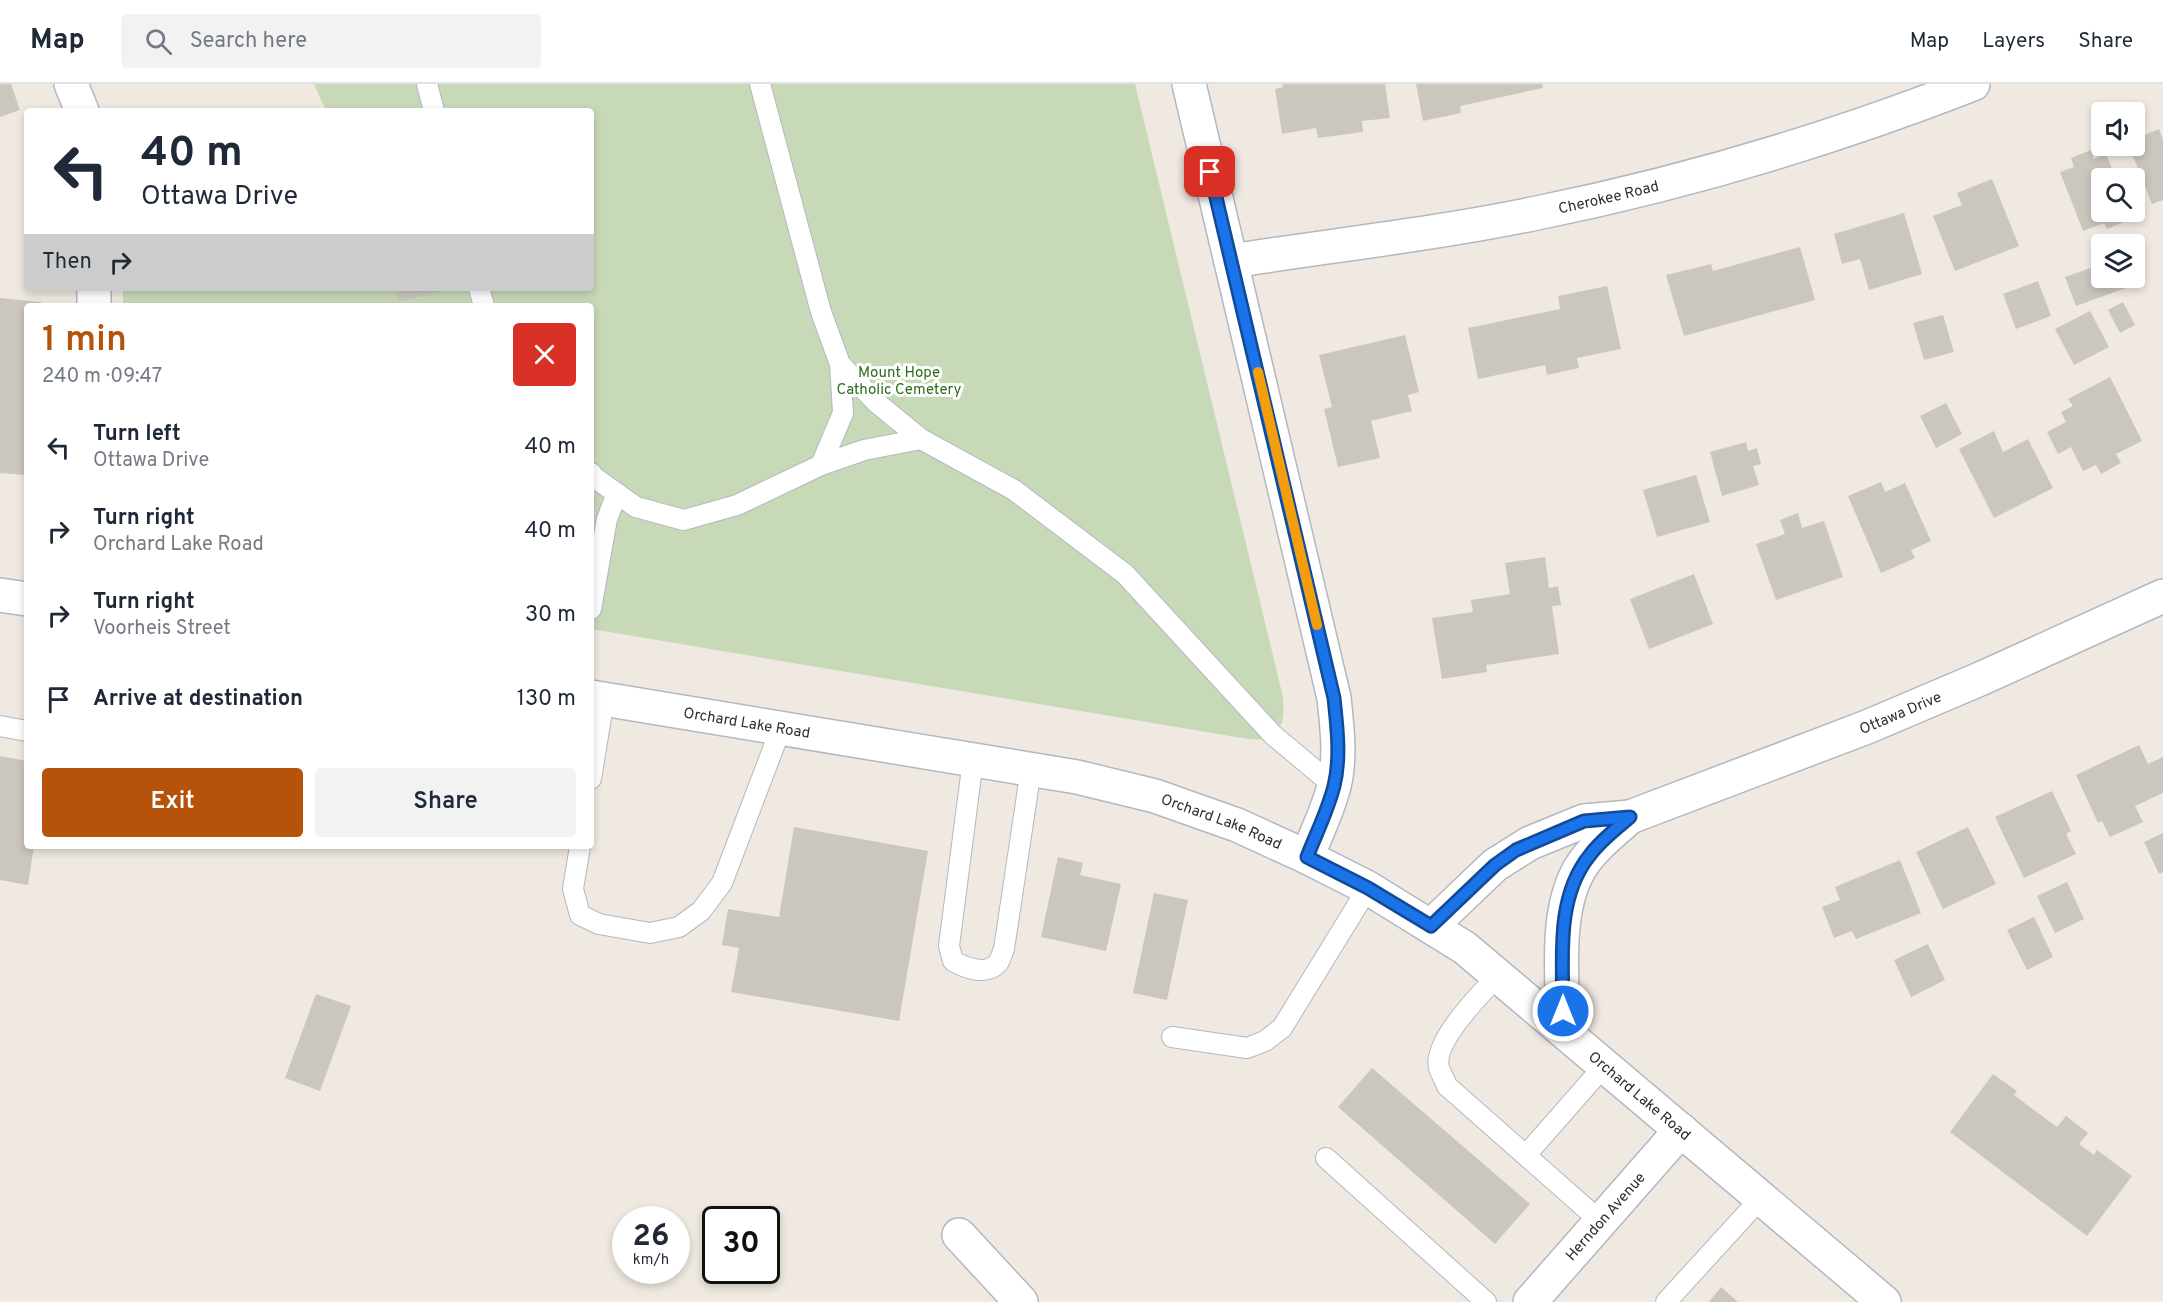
<!DOCTYPE html>
<meta charset="utf-8">
<style>
:root{--surface:#fff;--page:#f2f2f3;--text:#1f2937;--muted:#747a83;--line:#e0e1e3;--accent:#b45309}
body{margin:0;font-family:Overpass,sans-serif;background:var(--page);color:var(--text);height:100vh;display:flex;flex-direction:column;font-size:22px;white-space:nowrap}
*{box-sizing:border-box;margin:0}
p{font-size:20px;color:var(--muted)}
.icon{flex:none;width:33px;height:33px;fill:none;stroke:currentColor;stroke-width:2;stroke-linecap:round;stroke-linejoin:round}
.map{position:relative;flex:1;overflow:hidden}
.drawer{position:absolute;left:24px;top:219px;width:570px;height:546px;display:flex;flex-direction:column;background:var(--surface);border-radius:6px;box-shadow:0 3px 9px #0003}
.drawer>*{flex:none}
.top-card{position:absolute;left:24px;top:24px;width:570px;height:183px;border-radius:6px;box-shadow:0 3px 9px #0003;background:#fff;color:var(--text);overflow:hidden}
.fabs{position:absolute;left:2091px;top:18px;display:grid;gap:12px}
.fabs a{display:grid;place-items:center;width:54px;height:54px;border-radius:6px;background:var(--surface);box-shadow:0 3px 9px #0003;font-size:30px}
.speed{position:absolute;left:612px;top:1122px;display:flex;gap:12px;font-size:30px;font-weight:700;text-align:center}
.speed>*{display:grid;place-content:center;width:78px;height:78px;border-radius:50%;background:var(--surface);box-shadow:0 3px 9px #0003;line-height:1}
.speed small{font-size:15px;font-weight:400}
.speed .limit{border:3px solid #111;border-radius:9px;background:#fff;color:#111}
.pin{position:absolute;display:grid;place-items:center;width:51px;height:51px;color:#fff;margin:-26px;border-radius:12px;box-shadow:0 3px 9px #0006}
.me{position:absolute;width:66px;margin:-33px;rotate:0deg;stroke-linejoin:round;filter:drop-shadow(0 0 4px #0008)}
.turn{display:flex;align-items:center;gap:21px;height:126px;padding:0 18px;font-size:27px}
.turn .icon{width:78px;height:78px;stroke-width:2.5}
.turn b{display:block;font-size:42px;line-height:51px}
.then{display:flex;align-items:center;height:57px;padding:0 18px;background:#0003;gap:12px;font-size:22px}
.round{display:grid;place-items:center;flex:none;width:63px;height:63px;border-radius:6px;background:var(--page)}
.overview{display:flex;align-items:center;justify-content:space-between;height:102px;padding:0 18px}
h1{font-size:36px;font-weight:600;line-height:45px;color:var(--accent)}
.button{display:flex;gap:12px;margin-top:auto;padding:12px 18px}
.button a{flex:1;height:69px;border-radius:6px;background:var(--accent);color:#fff;font-size:24px;font-weight:600;line-height:69px;text-align:center}
.button a+a{background:var(--page);color:var(--text)}
ul{padding:0;list-style:none}
li{display:flex;align-items:center;gap:18px;height:84px;padding:0 18px}
li div{flex:1}
li b{display:block;font-size:22px}
li em{font-style:normal}
header{display:flex;align-items:center;gap:36px;box-sizing:border-box;height:84px;padding:0 30px;background:var(--surface);border-bottom:2px solid var(--line)}
header strong{font-size:28px}
nav{display:flex;gap:33px;margin-inline-start:auto;font-size:21px}
.search{width:420px;height:54px;background:var(--page);display:flex;align-items:center;gap:15px;box-sizing:border-box;padding:0 21px;border-radius:6px;color:var(--muted);font-size:22px}
.map>svg:first-child{display:block}
.cemetery{fill:#c8d9b8}
.building{fill:#cbc7bf}
.lines{fill:none;stroke-linecap:round;stroke-linejoin:round}
.lane-casing{stroke:#b4b7c1;stroke-width:22}
.street-casing{stroke:#b4b7c1;stroke-width:36}
.secondary-casing{stroke:#b4b7c1;stroke-width:36}
.lane{stroke:#fff;stroke-width:20}
.street{stroke:#fff;stroke-width:33}
.secondary{stroke:#fff;stroke-width:33}
.route-casing{stroke:#114b97;stroke-width:15}
.route{stroke:#1a73e8;stroke-width:10}
.slow{stroke:#f59e0b;stroke-width:10}
.labels{text-anchor:middle;stroke-width:6;stroke-linejoin:round;paint-order:stroke}
.street-label{font-size:15px;fill:#2e2e2e;stroke:#fff}
.park-label{font-size:15px;fill:#2c6e1b;stroke:#fff}
</style>
<header>
<strong>Map</strong>
<div class="search"><svg class="icon" aria-label="search" viewBox="0 0 24 24"><circle cx="10" cy="10" r="6"/><path d="M15 15l6 6"/></svg>Search here</div>
<nav><a>Map</a><a>Layers</a><a>Share</a></nav>
</header>
<div class="map">
<svg width="2163" height="1218" viewBox="0 0 2163 1218">
<rect width="100%" height="100%" fill="#efe9e1"/>
<!-- cemetery -->
<path class="cemetery" d="M314,0H1135L1282,609C1287,637 1281,659 1248,655L591,545V222H123V204H591V27H326Z"/>
<!-- building -->
<path class="building" d="M0,0H11L20,26L0,33Z
M1282,0H1385L1390,34L1362,37L1363,48L1318,54L1316,44L1282,50L1275,5L1283,3Z
M1416,0H1542L1543,4L1460,22L1461,29L1423,37Z
M2159,45L2163,56V116L2152,120L2129,62H2134V55Z
M2091,66L2094,75L2106,70L2116,94H2102V128H2128L2131,135L2107,145L2104,139L2083,147L2060,88L2074,83L2071,74Z
M1992,95L2019,162L1955,187L1933,132L1962,121L1957,109Z
M1904,129L1922,190L1869,206L1860,175L1842,180L1834,150Z
M1800,163L1815,216L1684,252L1666,191L1711,180L1713,187Z
M2102,180V194H2128L2131,202L2076,222L2065,193Z
M2038,197L2051,232L2016,245L2003,210Z
M1607,202L1621,265L1577,274L1579,284L1547,291L1545,281L1478,295L1468,244L1560,225L1558,212Z
M395,204H446V205L399,218Z
M0,214L41,218V222H27V391L0,389Z
M2123,218L2135,241L2120,249L2108,226Z
M2090,227L2109,263L2074,281L2055,245Z
M1943,231L1954,268L1924,276L1913,239Z
M1405,251L1419,308L1408,311L1412,327L1371,337L1380,374L1338,383L1324,325L1332,323L1319,271Z
M2110,293L2142,357L2116,370L2121,379L2101,390L2096,381L2083,387L2071,363L2058,370L2047,348L2066,338L2061,328L2073,322L2068,315Z
M1946,319L1962,350L1936,364L1920,332Z
M1994,347L2003,368L2028,355L2053,404L1994,434L1959,365Z
M1746,358L1748,367L1757,364L1761,380L1753,382L1759,401L1722,412L1710,368Z
M1696,391L1710,438L1657,453L1643,406Z
M1881,398L1885,408L1905,399L1931,457L1911,466L1915,474L1881,489L1848,412Z
M1798,429L1802,444L1824,437L1843,493L1776,516L1756,460L1785,450L1780,436Z
M1545,473L1549,504L1558,502L1561,521L1552,522L1559,570L1486,581L1487,588L1442,595L1432,534L1473,528L1471,516L1510,510L1505,479Z
M1694,490L1713,540L1649,565L1630,515Z
M2139,661L2148,680L2163,673V709L2135,722L2143,738L2110,753L2102,737L2098,739L2076,691Z
M0,672L27,677V762H34L28,801L0,796Z
M2052,707L2071,747L2066,750L2076,770L2024,794L1995,733Z
M794,743L928,767L899,937L731,908L739,864L722,861L728,825L779,833Z
M1968,743L1996,800L1943,825L1916,768Z
M2163,749V788L2159,790L2144,758Z
M1058,773L1083,779L1080,791L1121,800L1106,867L1041,853Z
M1900,776L1921,829L1856,855L1852,847L1834,854L1822,823L1840,816L1835,803Z
M2067,798L2084,835L2055,849L2037,812Z
M1154,809L1188,816L1167,916L1133,909Z
M2034,833L2053,873L2027,886L2007,846Z
M1928,860L1945,896L1911,913L1894,876Z
M316,910L351,922L320,1007L285,994Z
M1372,984L1530,1120L1495,1160L1338,1023Z
M1993,990L2017,1007L2014,1011L2057,1043L2066,1032L2088,1049L2079,1060L2094,1071L2097,1066L2132,1092L2087,1152L1950,1048Z
M1721,1203L1738,1218H1709Z"/>
<g class="lines">
<defs>
<path id="lane" d="M427,0L434,27
M760,0L821,228L840,280L877,319L921,355L1014,406L1125,490L1273,651L1334,702
M479,204L484,222
M821,381L843,329L840,280
M591,389L595,394L636,423L684,436L737,421L821,381L864,366L921,355
M591,525L607,435L617,409
M0,642L27,647
M973,676L949,862L953,877C965,884 987,892 998,879C1001,875 1002,869 1004,865L1031,685
M591,695L604,615
M580,762L573,805L580,831L599,840L650,849L679,843L701,827L722,799L781,644
M1498,891C1481,910 1432,958 1439,984C1441,990 1445,996 1447,1002L1600,1137
M1172,953L1247,964L1265,957L1282,944L1368,804
M1526,1071L1605,981
M1326,1074L1486,1218
M1666,1218L1761,1114"/>
<g id="street">
<path d="M71,0L82,27"/>
<path id="s1" d="M1232,177C1334,161 1436,150 1537,129C1685,99 1832,55 1973,0"/>
<path d="M94,222V204"/>
<path id="s2" d="M1431,842L1495,781L1530,759L1584,737L1630,733L1867,643L1980,595L2163,512"/>
<path d="M1563,946C1563,897 1554,830 1579,786C1592,764 1612,749 1630,733"/>
<path d="M959,1151L1021,1218"/>
<path id="s3" d="M1530,1218L1681,1046"/>
</g>
<g id="secondary">
<path d="M1189,0L1334,614C1337,642 1341,674 1334,702C1328,726 1316,750 1307,773"/>
<path d="M0,511L27,515"/>
<path id="s4" d="M591,613L1077,693L1155,712L1237,741L1307,773L1368,804L1465,864L1884,1218"/>
</g>
</defs>
<!-- lane casing -->
<use href="#lane" class="lane-casing"/>
<!-- street casing -->
<use href="#street" class="street-casing"/>
<!-- secondary casing -->
<use href="#secondary" class="secondary-casing"/>
<!-- lane -->
<use href="#lane" class="lane"/>
<!-- street -->
<use href="#street" class="street"/>
<!-- secondary -->
<use href="#secondary" class="secondary"/>
</g>
<g class="lines">
<defs>
<path id="route" d="M1210,88L1334,614C1337,642 1341,674 1334,702C1328,726 1316,750 1307,773L1368,804L1431,842L1495,781L1516,766L1584,737L1630,733C1616,745 1601,756 1590,771C1555,814 1563,875 1563,927"/>
</defs>
<!-- route casing -->
<use href="#route" class="route-casing"/>
<!-- route -->
<use href="#route" class="route"/>
<!-- slow -->
<path class="slow" d="M1258,288L1317,541"/>
</g>
<g class="labels">
<!-- street labels -->
<g class="street-label">
<text dy="5" stroke="none"><textPath href="#s1" startOffset="382">Cherokee Road</textPath></text>
<text dy="5" stroke="none"><textPath href="#s2" startOffset="524">Ottawa Drive</textPath></text>
<text dy="5" stroke="none"><textPath href="#s4" startOffset="158">Orchard Lake Road</textPath></text>
<text dy="5" stroke="none"><textPath href="#s4" startOffset="644">Orchard Lake Road</textPath></text>
<text dy="5" stroke="none"><textPath href="#s4" startOffset="1148">Orchard Lake Road</textPath></text>
<text dy="5" stroke="none"><textPath href="#s3" startOffset="114">Herndon Avenue</textPath></text>
</g>
<!-- park labels -->
<g class="park-label">
<text x="899" y="293">Mount Hope<tspan x="899" dy="17">Catholic Cemetery</tspan></text>
</g>
</g>
</svg>
<div class="fabs">
<a><svg class="icon" aria-label="sound" viewBox="0 0 24 24"><path d="M4 9h4l5-4v14l-5-4H4zM17 9q2 3 0 6"/></svg></a>
<a><svg class="icon" aria-label="search" viewBox="0 0 24 24"><circle cx="10" cy="10" r="6"/><path d="M15 15l6 6"/></svg></a>
<a><svg class="icon" aria-label="layers" viewBox="0 0 24 24"><path d="M12 4l9 5-9 5-9-5zM3 14l9 5 9-5"/></svg></a>
</div>
<div class="speed"><div>26<small>km/h</small></div><div class="limit">30</div></div>
<div class="pin" style="left:1210px;top:88px;background:#d93025"><svg class="icon" aria-label="arrive" viewBox="0 0 24 24"><path d="M6 21V4h12l-3 4 3 4H6"/></svg></div>
<svg class="me" style="left:1563px;top:927px" viewBox="-20 -20 40 40"><circle r="17" fill="#1a73e8" stroke="#fff" stroke-width="3"/><path d="M0-11L8 9 0 5-8 9z" fill="#fff"/></svg>
<div class="top-card">
<div class="turn"><svg class="icon" aria-label="left" viewBox="0 0 24 24"><path d="M17 20v-9H6M10 6l-5 5 5 5"/></svg><div><b>40 m</b>Ottawa Drive</div></div>
<div class="then">Then<svg class="icon" aria-label="right" viewBox="0 0 24 24"><path d="M7 20v-9h11M14 6l5 5-5 5"/></svg></div>
</div>
<section class="drawer">
<div class="overview"><div><h1>1 min</h1><p>240 m · 09:47</p></div><a class="round" style="background:#d93025;color:#fff"><svg class="icon" aria-label="close" viewBox="0 0 24 24"><path d="M6 6l12 12M18 6L6 18"/></svg></a></div>
<ul>
<li><svg class="icon" aria-label="left" viewBox="0 0 24 24"><path d="M17 20v-9H6M10 6l-5 5 5 5"/></svg><div><b>Turn left</b><p>Ottawa Drive</p></div><em>40 m</em></li>
<li><svg class="icon" aria-label="right" viewBox="0 0 24 24"><path d="M7 20v-9h11M14 6l5 5-5 5"/></svg><div><b>Turn right</b><p>Orchard Lake Road</p></div><em>40 m</em></li>
<li><svg class="icon" aria-label="right" viewBox="0 0 24 24"><path d="M7 20v-9h11M14 6l5 5-5 5"/></svg><div><b>Turn right</b><p>Voorheis Street</p></div><em>30 m</em></li>
<li><svg class="icon" aria-label="arrive" viewBox="0 0 24 24"><path d="M6 21V4h12l-3 4 3 4H6"/></svg><div><b>Arrive at destination</b></div><em>130 m</em></li>
</ul>
<div class="button"><a>Exit</a><a>Share</a></div>
</section>
</div>
